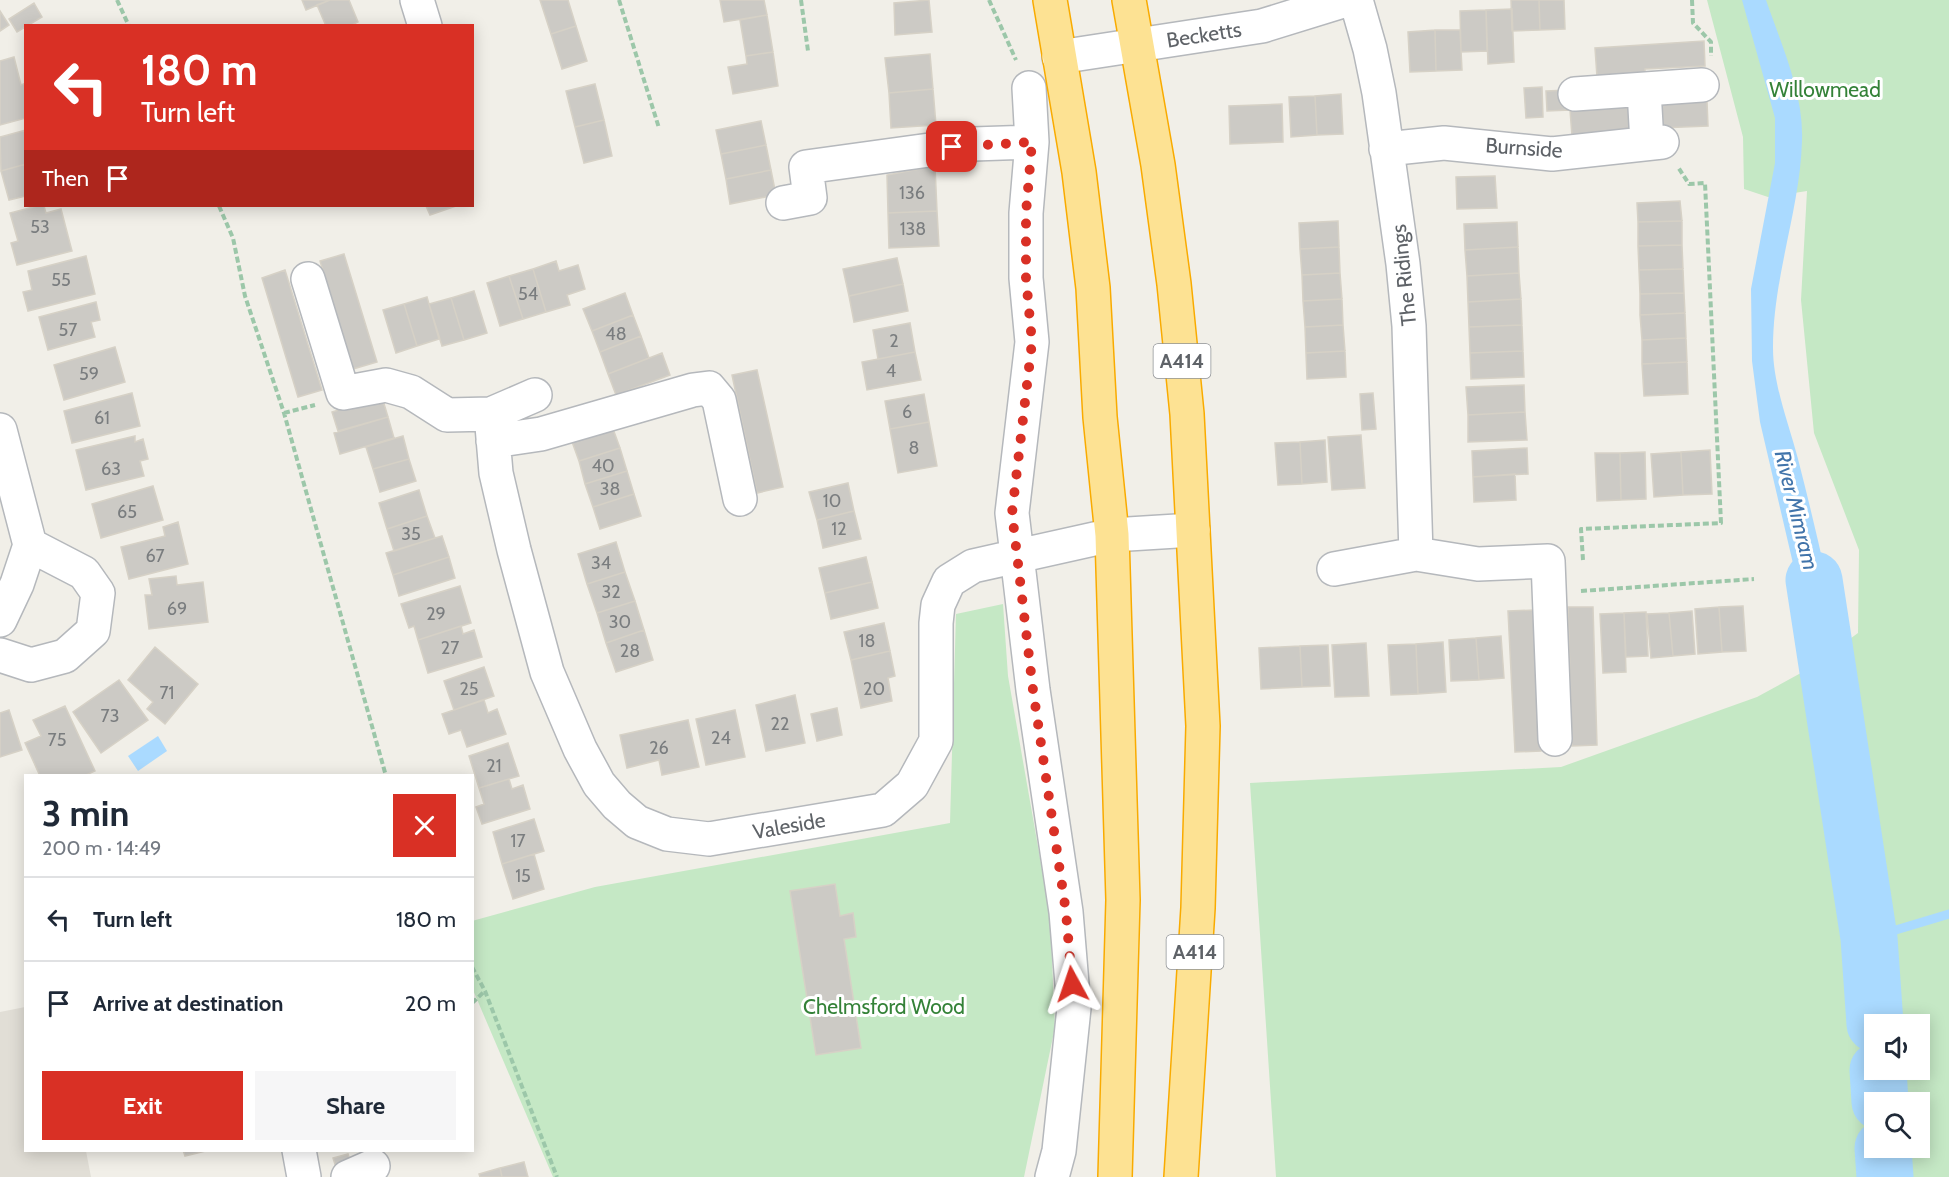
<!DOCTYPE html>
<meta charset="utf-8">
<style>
:root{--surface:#fff;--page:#f6f6f7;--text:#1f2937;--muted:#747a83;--line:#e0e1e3;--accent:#d93025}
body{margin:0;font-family:Cabin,sans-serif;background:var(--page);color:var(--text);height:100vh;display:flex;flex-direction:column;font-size:22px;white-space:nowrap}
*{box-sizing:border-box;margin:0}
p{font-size:20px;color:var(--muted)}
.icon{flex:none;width:33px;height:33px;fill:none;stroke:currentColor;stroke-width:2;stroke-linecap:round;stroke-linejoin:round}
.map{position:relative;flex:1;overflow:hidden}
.details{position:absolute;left:24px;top:774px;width:450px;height:378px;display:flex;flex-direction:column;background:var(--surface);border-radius:0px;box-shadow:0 3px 15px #0003}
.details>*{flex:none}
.banner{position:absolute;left:24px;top:24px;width:450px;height:183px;border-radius:0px;box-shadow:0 3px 15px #0003;background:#d93025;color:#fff;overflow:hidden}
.controls{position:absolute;left:1864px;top:1014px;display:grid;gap:12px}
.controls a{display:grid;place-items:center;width:66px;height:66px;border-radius:0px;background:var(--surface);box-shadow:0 3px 15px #0003;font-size:30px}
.pin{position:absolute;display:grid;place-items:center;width:51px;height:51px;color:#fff;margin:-26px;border-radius:12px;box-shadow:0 3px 9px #0006}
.me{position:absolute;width:66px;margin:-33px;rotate:355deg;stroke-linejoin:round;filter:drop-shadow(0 0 4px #0008)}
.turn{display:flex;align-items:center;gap:21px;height:126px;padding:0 18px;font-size:27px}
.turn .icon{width:78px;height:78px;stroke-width:2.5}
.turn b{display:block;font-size:42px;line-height:51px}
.then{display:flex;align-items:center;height:57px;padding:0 18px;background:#0003;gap:12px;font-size:22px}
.round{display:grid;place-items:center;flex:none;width:63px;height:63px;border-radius:0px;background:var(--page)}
.summary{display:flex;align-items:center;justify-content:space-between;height:102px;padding:0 18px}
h1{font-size:36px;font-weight:700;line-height:45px}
.primary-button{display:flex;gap:12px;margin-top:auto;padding:12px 18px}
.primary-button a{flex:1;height:69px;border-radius:0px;background:var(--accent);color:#fff;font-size:24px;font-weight:700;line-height:69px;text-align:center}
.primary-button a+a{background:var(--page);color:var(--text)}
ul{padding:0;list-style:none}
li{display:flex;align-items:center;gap:18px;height:84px;padding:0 18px;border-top:2px solid var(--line)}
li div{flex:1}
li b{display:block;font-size:22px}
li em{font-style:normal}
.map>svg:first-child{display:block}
.education{fill:#e1ded6}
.green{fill:#c5e8c5;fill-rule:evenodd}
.water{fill:#aadaff}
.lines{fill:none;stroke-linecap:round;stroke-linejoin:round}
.stream{stroke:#aadaff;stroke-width:9}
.river{stroke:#aadaff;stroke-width:57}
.building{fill:#cccac5;stroke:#d6d1c6;stroke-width:1.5}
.minor-casing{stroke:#b5b8bc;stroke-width:36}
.highway-casing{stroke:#f9ab00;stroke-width:36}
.path{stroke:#9cc7a9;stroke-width:4;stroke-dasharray:6 3;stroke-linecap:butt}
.minor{stroke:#fff;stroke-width:33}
.highway{stroke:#fde293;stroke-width:33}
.route{stroke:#d93025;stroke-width:10;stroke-dasharray:0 18}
.labels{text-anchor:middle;stroke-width:6;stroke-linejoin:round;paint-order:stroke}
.number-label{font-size:18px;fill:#7a7d7f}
.shield{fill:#fff;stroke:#8f9295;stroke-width:1.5}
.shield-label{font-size:20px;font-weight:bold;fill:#5f6368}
.street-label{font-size:21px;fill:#5f6368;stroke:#fff}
.park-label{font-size:21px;fill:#348238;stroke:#fff}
.water-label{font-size:22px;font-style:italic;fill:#4174aa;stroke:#fff}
</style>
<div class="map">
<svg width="1949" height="1177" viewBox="0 0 1949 1177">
<rect width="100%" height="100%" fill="#f1efe8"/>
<!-- education -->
<path class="education" d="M25,1007L26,1150L86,1151L91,1177H0V1012Z"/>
<!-- green -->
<path class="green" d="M1707,0H1949V1177H1276L1250,783L1561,767L1757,697L1810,668L1858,633L1859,550L1814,433L1801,300L1807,191L1768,197L1744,189L1743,137ZM1875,1024H1920V1070H1875ZM1875,1102H1920V1148H1875Z
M1003,604L1008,676L1050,915L1055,1027L1024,1177H553L473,990L472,921L595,887L950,823L956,614Z"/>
<!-- water -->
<path class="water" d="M1742,0H1766C1781,44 1804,93 1802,141C1800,210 1773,276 1773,348C1773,385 1789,424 1798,459C1814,521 1828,583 1841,646L1810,668L1795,572L1760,422L1752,361L1751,289L1775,163V118Z
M158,736L167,751L138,771L128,756Z"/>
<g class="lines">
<!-- stream -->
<path class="stream" d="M1869,938L1949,914"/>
<!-- river -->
<path class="river" d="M1814,580L1869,938L1875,1024
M1878,1070L1880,1102
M1883,1148L1885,1177"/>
</g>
<!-- building -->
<path class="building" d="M302,0H330L306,10Z
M330,0H349L358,22L350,26H326L317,5Z
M540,0H568L576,26L551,34Z
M720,0H764L767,15L724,22Z
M929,0L932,32L895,35L894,3Z
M1511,0H1539L1540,30L1512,31Z
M1539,0H1564L1565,29L1540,30Z
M34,3L42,17L17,32L9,19Z
M1512,9L1514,62L1488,64L1486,10Z
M1486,10L1487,51L1461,52L1460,11Z
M0,11L9,25L0,31Z
M767,15L773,52L746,56L740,20Z
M576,26L587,61L562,69L551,34Z
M1435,30L1436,71L1410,72L1408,32Z
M1435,30H1460L1462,70L1436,71Z
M1704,41L1705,66L1645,69V75L1597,77L1595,48Z
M773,52L778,86L733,94L728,67L747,64L746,56Z
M930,54L933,89L889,93L885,58Z
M14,57L21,85L26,83V118L0,125V61Z
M595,84L604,120L575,127L566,91Z
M1542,87L1543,117L1526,118L1524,88Z
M933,89L936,125L891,128L889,93Z
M1569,90L1570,110L1547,111L1546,91Z
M1341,94L1343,134L1317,135L1315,96Z
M1315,96L1317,135L1291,137L1289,97Z
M1707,101L1708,126L1659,128V103Z
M1282,104L1283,142L1230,144L1229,106Z
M1632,107L1633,133L1572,136L1570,110Z
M604,120L612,156L584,163L575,127Z
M761,121L766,145L721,154L716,130Z
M26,130V164L1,171L0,137Z
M766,145L771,170L726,179L721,154Z
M26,164V196L9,200L1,171Z
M935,166L937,211L888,213L887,175Z
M771,170L776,195L730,204L726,179Z
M1495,176L1497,208L1457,209L1456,177Z
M1680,201L1682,221L1638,222L1637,203Z
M37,206H44L46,213L61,209L72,251L17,265L11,243L18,241L10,213Z
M426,206H456L430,215Z
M937,211L939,246L889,248L888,213Z
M1338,221L1339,247L1300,249L1299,223Z
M1682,221V245L1638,246V222Z
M1517,222L1518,247L1465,250L1464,224Z
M1682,245L1683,269L1639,270L1638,246Z
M1339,247L1340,273L1302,275L1300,249Z
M1518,247L1519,273L1467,276L1465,250Z
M344,254L377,362L353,369L320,261Z
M86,256L95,294L28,311L23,292L32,290L28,271Z
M897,258L903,284L849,296L843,269Z
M556,261L559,271L578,265L585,289L567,295L570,305L546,312L533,269Z
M533,269L546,312L523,319L509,276Z
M1683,269L1684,293L1640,294L1639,270Z
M285,270L322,390L298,397L262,278Z
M1340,273L1342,299L1303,301L1302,275Z
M1519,273L1521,299L1468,302L1467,276Z
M509,276L523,319L500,326L487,283Z
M903,284L908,311L854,322L849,296Z
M474,291L487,333L464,340L451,298Z
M625,293L633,315L592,331L583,309Z
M1684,293L1685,313L1640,315V294Z
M427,297L439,339L417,346L404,304Z
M451,298L464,340L442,346L429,304Z
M1342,299L1343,325L1305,327L1303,301Z
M1521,299L1522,325L1469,327L1468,302Z
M96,302L100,320L91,322L95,337L48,350L39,317Z
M404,304L417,346L396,353L383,310Z
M1685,313L1686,338L1642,340L1640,315Z
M633,315L641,336L600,352L592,331Z
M910,323L915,352L878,359L873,330Z
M1343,325L1345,351L1306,353L1305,327Z
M1522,325L1523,351L1470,353L1469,327Z
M641,336L649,358L608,374L600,352Z
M1686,338L1687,362L1642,364V340Z
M115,347L125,382L64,400L54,365Z
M1345,351L1346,377L1307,379L1306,353Z
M1523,351L1524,377L1471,379L1470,353Z
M915,352L921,380L867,390L862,362Z
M662,353L670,375L616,395L608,374Z
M1687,362L1688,394L1644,396L1642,364Z
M757,370L783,487L757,493L732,375Z
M1524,385L1525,412L1468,415L1466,387Z
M132,393L140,426L72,443L64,411Z
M1373,393L1376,429L1362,430L1360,394Z
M924,394L929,422L890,429L885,401Z
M382,397L388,417L338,431L332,412Z
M1525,412L1527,440L1468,442V415Z
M388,417L394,438L340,454L334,433Z
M929,422L937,466L898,473L890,429Z
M612,426L620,448L579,461L571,439Z
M1361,435L1365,488L1332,490L1328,437Z
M135,436V442L143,439L148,459L140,461L144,476L86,490L76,450Z
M403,436L409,459L373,469L366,447Z
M1325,440L1327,482L1302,484L1300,442Z
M1300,442L1302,484L1278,485L1275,443Z
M620,448L627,471L585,484L579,461Z
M1527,448L1528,474L1473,477L1472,451Z
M1710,450L1712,494L1683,495L1681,452Z
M1645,452L1646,499L1621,500L1620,453Z
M1681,452L1683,495L1654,497L1651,454Z
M1595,453H1620L1621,500L1597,501Z
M409,459L416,481L380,492L373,469Z
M627,471L634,494L593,507L585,484Z
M1515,474L1516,500L1474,502L1473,477Z
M848,483L854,511L817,520L809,492Z
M153,486L163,520L101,538L92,504Z
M419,490L427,516L387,529L379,503Z
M634,494L641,516L600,529L593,507Z
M854,511L861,539L823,548L817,520Z
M427,516L435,538L394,551L387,529Z
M178,522L188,564L129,579L121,547L165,536L163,527Z
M442,536L449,557L393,575L386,553Z
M616,542L625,572L587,584L578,554Z
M449,557L455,578L399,596L393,575Z
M866,557L872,582L825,593L819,568Z
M625,572L635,601L597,613L587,584Z
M176,576L177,585L203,582L208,622L149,629L145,595H152L149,579Z
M872,582L878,608L831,619L825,593Z
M460,586L471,623L418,640L414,626L409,628L401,604Z
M635,601L644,630L606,643L597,613Z
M1743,606L1746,651L1722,652L1719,607Z
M1568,607H1593L1597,745L1572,746Z
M1719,607L1722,652L1698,654L1695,609Z
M1534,610L1541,751L1515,752L1508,611Z
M1692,611L1695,654L1673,656L1669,613Z
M1646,612L1648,656L1626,657L1624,613Z
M1624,613L1626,672L1603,673L1600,614Z
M1669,613L1673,656L1651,658L1647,614Z
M884,623L890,651L851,660L844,632Z
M461,626L463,634L474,630L482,657L428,673L418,640Z
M644,630L653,660L616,672L606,643Z
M1501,636L1504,678L1479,680L1476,638Z
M1476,638L1479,680L1451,681L1449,640Z
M1443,642L1446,692L1418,694L1416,644Z
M1366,643L1369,696L1335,697L1332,645Z
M1416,644L1418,694L1391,695L1388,645Z
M1328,645L1330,686L1302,687L1300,646Z
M1300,646L1302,687L1261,689L1259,648Z
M155,647L198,684L165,724L147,709L153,702L128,680Z
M890,651L895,676L888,678L892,701L861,708L851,660Z
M484,667L494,696L454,710L444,681Z
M119,680L148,720L101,753L73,712Z
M795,695L805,743L766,751L756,705Z
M484,700L488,713L497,709L506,734L467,747L461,730L449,734L442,714Z
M65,706L95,771L84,776H40L25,743L41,736L33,720Z
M837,708L842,735L817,741L811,714Z
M9,710L22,750L0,757V713Z
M735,710L745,757L706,765L696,719Z
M688,720L699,767L662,775L659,760L627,768L620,735Z
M508,743L519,776L479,788L469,756Z
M509,779L512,789L523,785L530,809L482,824L476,807L484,804L479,788Z
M534,819L544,851L502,864L493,832Z
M534,854L544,889L513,899L502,864Z
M835,884L840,916L853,913L856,937L844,939L861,1048L816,1055L790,891Z
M183,1150H206V1151L185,1156Z
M348,1154L355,1177H339L333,1158Z
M524,1162L528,1177H502L500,1168Z
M500,1168L502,1177H480L479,1174Z"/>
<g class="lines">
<defs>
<path id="minor" d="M417,0L425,26
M1356,0L1370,49L1379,93L1403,264L1409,326L1416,554
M1059,57L1262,26L1346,0
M1029,88L1032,142L1026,213V278L1032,342L1012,513L1033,690L1066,912L1074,1008L1059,1151L1052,1177
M1644,90L1647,143
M1575,94L1702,85
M1386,149L1444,143L1552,154L1662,142
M783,203L810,198L806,167L973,144L1032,142
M308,279L343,393L386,385L411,392L447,415L491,414L535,395
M491,414L496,473L514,550L547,672L580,749L599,784L617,805L637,822L667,834L709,839L883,810L912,785L936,741V623L938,605L949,581L973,566L1112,535L1193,530
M0,430L30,545L17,584L0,620
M493,441L541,434L693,390L709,388L719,400L740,499
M1334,569L1416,554L1478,564L1548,561L1555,739
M0,655L31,665L65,656L93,631L98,593L84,573L30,545
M299,1150L304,1177
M348,1177L373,1166"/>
<path id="highway" d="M1050,0L1079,172L1093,288L1100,417L1112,535L1123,900L1115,1177
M1129,0L1158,165L1174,284L1187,414L1203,726L1198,908L1181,1177"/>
</defs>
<!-- minor casing -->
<use href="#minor" class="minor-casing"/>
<!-- highway casing -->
<use href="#highway" class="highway-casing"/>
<!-- path -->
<path class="path" d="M117,0L129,26
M619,0L659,128
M801,0L808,51
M989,0L1016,60
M1692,0L1693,23L1711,42V56
M219,206L233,238L245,296L284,413L386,776
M284,413L315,405
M1583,560L1581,529L1721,523L1705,183L1689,184L1678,167
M1581,591L1754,579
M472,967L485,991L557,1177
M472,1003L485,991"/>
<!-- minor -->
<use href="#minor" class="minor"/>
<!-- highway -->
<use href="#highway" class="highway"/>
</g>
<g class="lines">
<!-- route -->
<path class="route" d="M952,147L1032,142L1026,213V278L1032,342L1012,513L1033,690L1066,912L1072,984"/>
</g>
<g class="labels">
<!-- number labels -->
<g class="number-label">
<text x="912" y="199">136</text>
<text x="40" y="233">53</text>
<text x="913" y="235">138</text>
<text x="61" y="286">55</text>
<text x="528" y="300">54</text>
<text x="68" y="336">57</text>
<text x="616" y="340">48</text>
<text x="894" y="347">2</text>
<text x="891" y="377">4</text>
<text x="89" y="380">59</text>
<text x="907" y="418">6</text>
<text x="102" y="424">61</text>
<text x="914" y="454">8</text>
<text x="603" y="472">40</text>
<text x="111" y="475">63</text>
<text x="610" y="495">38</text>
<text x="832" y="507">10</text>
<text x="127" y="518">65</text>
<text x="839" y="535">12</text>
<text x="411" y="540">35</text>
<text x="155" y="562">67</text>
<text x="601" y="569">34</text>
<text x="611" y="598">32</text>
<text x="177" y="615">69</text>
<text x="436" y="620">29</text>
<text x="620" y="628">30</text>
<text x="867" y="647">18</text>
<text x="450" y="654">27</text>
<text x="630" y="657">28</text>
<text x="469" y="695">25</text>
<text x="874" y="695">20</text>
<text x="167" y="699">71</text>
<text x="110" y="722">73</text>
<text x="780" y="730">22</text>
<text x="721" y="744">24</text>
<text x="57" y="746">75</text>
<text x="659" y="754">26</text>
<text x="494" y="772">21</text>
<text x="518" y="847">17</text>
<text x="523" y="882">15</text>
</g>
<!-- shield labels -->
<g class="shield">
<rect x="1153.5" y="344" width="57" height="34" rx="4.5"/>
<rect x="1166.5" y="935" width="57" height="34" rx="4.5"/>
</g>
<g class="shield-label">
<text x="1182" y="368">A414</text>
<text x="1195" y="959">A414</text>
</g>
<!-- street labels -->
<g class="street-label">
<text transform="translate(1204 35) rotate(-9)" y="7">Becketts</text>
<text transform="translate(1524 148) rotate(4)" y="7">Burnside</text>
<text transform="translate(1404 275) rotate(-96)" y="7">The Ridings</text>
<text transform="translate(789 826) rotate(-10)" y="7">Valeside</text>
</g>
<!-- park labels -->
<g class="park-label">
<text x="1825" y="97">Willowmead</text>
<text x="884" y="1014">Chelmsford Wood</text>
</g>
<!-- water labels -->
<g class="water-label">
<text transform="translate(1797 510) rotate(76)" y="8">River Mimram</text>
</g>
</g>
</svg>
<div class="controls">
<a><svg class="icon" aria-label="sound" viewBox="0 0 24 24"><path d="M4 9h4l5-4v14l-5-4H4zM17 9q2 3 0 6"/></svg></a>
<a><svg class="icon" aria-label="search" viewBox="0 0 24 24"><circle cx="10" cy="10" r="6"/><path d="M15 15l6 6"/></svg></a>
</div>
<div class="pin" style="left:952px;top:147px;background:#d93025"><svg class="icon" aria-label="arrive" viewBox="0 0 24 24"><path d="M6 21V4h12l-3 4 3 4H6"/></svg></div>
<svg class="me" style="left:1072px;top:984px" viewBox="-20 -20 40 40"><path d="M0-17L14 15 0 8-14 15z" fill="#d93025" stroke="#fff" stroke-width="4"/></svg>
<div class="banner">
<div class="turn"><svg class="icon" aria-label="left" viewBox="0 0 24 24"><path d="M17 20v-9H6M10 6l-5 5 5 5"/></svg><div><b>180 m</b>Turn left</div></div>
<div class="then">Then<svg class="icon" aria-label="arrive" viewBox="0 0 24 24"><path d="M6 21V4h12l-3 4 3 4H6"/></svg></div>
</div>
<section class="details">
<div class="summary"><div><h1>3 min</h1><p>200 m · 14:49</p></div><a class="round" style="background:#d93025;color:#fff"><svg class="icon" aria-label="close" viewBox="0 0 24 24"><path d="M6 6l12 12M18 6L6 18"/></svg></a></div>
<ul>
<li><svg class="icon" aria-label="left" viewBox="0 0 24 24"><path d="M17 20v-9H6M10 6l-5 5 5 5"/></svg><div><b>Turn left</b></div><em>180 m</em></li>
<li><svg class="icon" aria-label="arrive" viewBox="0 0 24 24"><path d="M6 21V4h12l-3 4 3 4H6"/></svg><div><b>Arrive at destination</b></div><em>20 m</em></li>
</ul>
<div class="primary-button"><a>Exit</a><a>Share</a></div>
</section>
</div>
